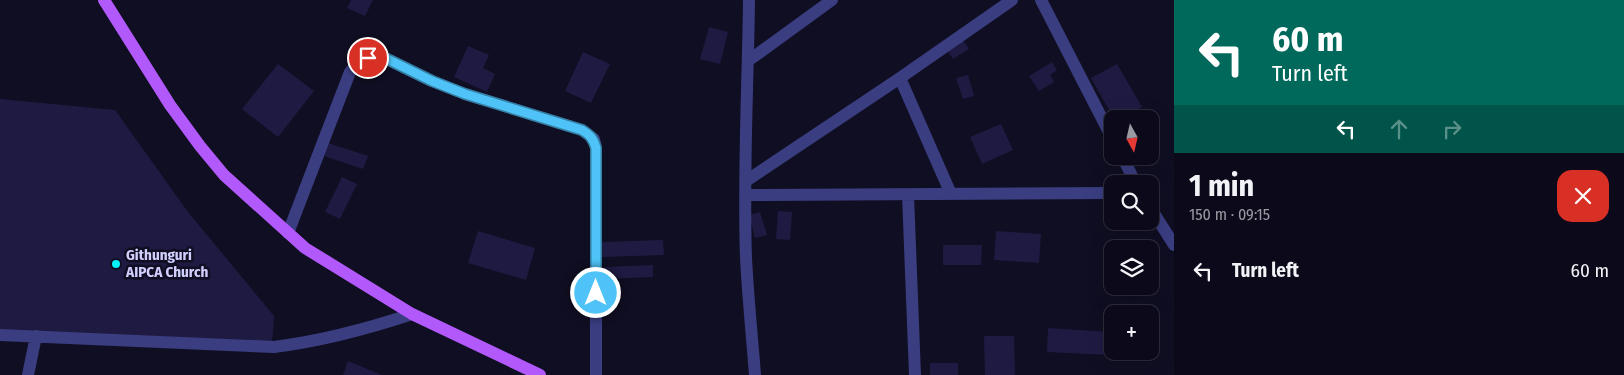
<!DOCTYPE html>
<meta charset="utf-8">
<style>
:root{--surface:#0c0a1a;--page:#151323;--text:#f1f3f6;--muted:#9a9aa2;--line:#2c2b39}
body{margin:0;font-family:"Fira Sans Condensed",sans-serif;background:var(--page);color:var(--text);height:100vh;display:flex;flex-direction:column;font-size:19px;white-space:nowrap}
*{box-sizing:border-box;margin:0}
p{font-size:16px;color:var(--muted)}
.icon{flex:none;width:28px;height:28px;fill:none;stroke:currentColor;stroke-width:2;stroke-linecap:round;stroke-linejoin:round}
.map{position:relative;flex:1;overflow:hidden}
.sheet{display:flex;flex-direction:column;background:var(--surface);width:450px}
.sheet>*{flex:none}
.top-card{background:#00695c;color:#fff;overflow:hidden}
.needle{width:32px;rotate:172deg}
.tools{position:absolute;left:1104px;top:110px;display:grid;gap:10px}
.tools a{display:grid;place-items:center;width:55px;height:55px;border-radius:10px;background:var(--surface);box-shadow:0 5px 20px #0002,0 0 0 1px var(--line);font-size:25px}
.pin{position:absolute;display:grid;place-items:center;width:42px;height:42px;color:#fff;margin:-21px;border:2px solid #fff;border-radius:50%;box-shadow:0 1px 5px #0007}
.me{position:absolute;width:55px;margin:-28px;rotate:0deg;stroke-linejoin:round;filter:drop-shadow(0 0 4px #0008)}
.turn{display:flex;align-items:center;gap:18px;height:105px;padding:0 15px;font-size:22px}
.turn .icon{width:65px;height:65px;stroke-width:2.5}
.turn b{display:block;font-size:35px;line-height:42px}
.lanes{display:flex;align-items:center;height:48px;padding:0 15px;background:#0003;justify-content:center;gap:25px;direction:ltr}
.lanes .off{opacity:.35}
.round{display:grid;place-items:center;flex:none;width:52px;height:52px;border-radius:15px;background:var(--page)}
.head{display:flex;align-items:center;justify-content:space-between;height:85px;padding:0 15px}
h1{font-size:30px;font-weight:700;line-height:38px}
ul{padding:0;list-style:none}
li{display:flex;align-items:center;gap:15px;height:65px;padding:0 15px}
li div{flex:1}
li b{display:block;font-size:19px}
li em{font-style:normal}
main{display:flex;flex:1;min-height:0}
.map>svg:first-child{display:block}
.building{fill:#1f1a42}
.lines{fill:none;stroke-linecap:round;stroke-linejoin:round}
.minor{stroke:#3a3d80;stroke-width:12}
.major{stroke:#b259fc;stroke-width:12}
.route-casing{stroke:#337fa1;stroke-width:12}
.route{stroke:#4fc3f7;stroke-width:9}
.poi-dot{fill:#05f0f5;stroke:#100e22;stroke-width:2}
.labels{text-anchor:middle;stroke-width:5;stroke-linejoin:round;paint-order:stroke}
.poi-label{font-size:15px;font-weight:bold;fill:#d1cffe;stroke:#100e22;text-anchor:start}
</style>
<main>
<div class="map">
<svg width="1174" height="375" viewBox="0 0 1174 375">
<rect width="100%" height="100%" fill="#100e22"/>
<!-- building -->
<path class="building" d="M351,0H373L365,16L347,8Z
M709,27L728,32L720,64L700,59Z
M963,40L969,49L953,59L947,50Z
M468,46L489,55L483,68L495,74L487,92L454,77Z
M583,52L610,64L591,103L565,91Z
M1052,62L1057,70L1050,75L1054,82L1039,91L1029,76Z
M278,64L314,91L278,137L242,109Z
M1117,64L1142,107L1121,119H1114L1091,78Z
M968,75L974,96L963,99L956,78Z
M0,99L115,110L188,212L274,316L272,345L0,332Z
M1001,124L1013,150L982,164L970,137Z
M328,143L368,156L363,169L324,156Z
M342,177L357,184L340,219L325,212Z
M778,211L792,212L790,240L776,239Z
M760,212L767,235L755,238L749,215Z
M478,231L535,248L526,280L468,263Z
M996,231L1041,234L1039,263L994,260Z
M663,240L664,255L602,257L601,242Z
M943,245H982L981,265H943Z
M653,265V277L602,279L601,267Z
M1048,328L1110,332L1109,355L1047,352Z
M984,336H1014L1015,375H985Z
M348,361L382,375H343Z
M930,363H958V375H930Z"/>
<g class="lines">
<!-- minor -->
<path class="minor" d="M749,0C748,86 743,172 746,258C748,297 752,336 755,375
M1041,0L1112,138
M748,61L832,0
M900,78L951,194
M1122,156L1136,184
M746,181L900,78L1012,0
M745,195L1112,193
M908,195L915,375
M1150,207L1174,245
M288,233L350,72L359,61L368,58H385L432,81L465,94L582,130L594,139L596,148V375
M0,335L274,347C321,341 367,329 412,314
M28,375L36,336"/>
<!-- major -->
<path class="major" d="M104,0L170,105L200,146L224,175L305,248L412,314L540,375"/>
</g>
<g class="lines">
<defs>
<path id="route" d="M368,58H385L432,81L465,94L582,130C590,135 593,138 596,148V293"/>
</defs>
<!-- route casing -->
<use href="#route" class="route-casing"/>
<!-- route -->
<use href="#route" class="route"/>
</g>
<!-- markers -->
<circle class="poi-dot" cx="116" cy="264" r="5"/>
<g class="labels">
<!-- poi labels -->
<g class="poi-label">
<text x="126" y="260">Githunguri<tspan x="126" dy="17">AIPCA Church</tspan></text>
</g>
</g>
</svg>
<div class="tools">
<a><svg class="needle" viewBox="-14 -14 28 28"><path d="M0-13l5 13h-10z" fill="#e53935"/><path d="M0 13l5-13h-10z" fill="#9a9aa2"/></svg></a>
<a><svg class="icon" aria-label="search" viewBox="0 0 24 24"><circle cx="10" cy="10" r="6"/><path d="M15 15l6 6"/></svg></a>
<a><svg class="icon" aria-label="layers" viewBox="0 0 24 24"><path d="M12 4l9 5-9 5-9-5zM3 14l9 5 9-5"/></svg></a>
<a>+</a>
</div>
<div class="pin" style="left:368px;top:58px;background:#d93025"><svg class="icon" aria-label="arrive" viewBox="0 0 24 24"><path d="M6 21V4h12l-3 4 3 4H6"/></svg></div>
<svg class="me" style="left:596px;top:293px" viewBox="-20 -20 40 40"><circle r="17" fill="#4fc3f7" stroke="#fff" stroke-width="3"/><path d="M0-11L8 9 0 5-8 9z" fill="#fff"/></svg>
</div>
<section class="sheet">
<div class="top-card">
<div class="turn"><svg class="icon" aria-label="left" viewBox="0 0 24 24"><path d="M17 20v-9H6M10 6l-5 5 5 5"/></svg><div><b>60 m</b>Turn left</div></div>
<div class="lanes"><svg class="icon" aria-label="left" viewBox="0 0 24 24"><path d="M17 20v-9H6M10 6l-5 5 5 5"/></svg><svg class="icon off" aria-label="ahead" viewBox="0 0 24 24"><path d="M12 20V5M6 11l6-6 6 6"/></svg><svg class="icon off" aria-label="right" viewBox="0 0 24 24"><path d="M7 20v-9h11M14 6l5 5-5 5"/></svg></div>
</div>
<div class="head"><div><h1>1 min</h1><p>150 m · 09:15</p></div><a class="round" style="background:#d93025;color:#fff"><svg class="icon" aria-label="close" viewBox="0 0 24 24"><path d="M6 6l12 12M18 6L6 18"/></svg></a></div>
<ul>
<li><svg class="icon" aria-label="left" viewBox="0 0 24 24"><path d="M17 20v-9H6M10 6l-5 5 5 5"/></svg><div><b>Turn left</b></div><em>60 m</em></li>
</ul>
</section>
</main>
